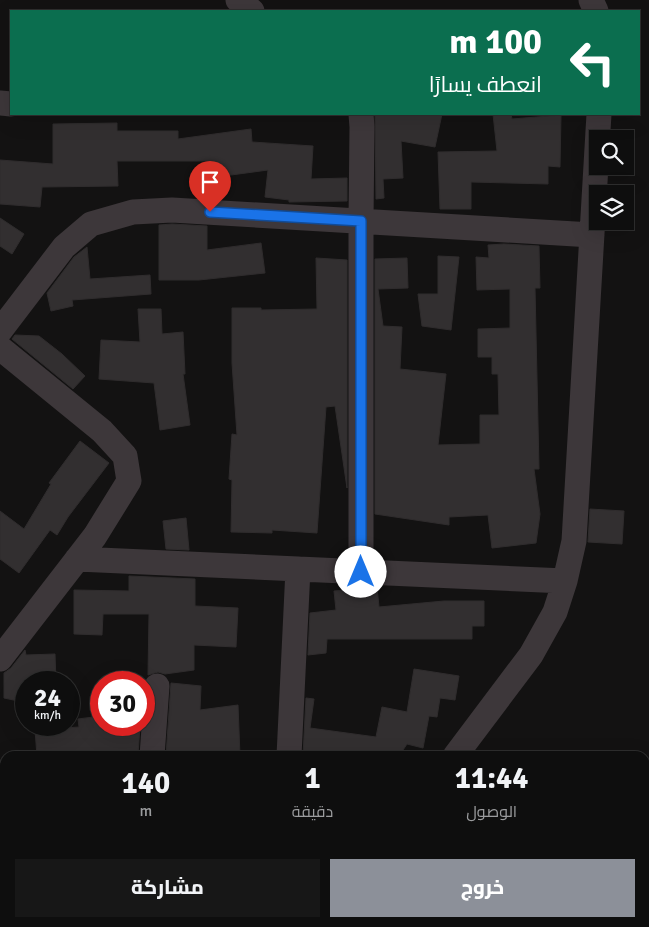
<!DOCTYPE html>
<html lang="ar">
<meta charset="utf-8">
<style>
:root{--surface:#0e0e0e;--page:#171717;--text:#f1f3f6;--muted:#9b9c9e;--line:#2e2e2e;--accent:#8c9099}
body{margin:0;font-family:Signika,Cairo,sans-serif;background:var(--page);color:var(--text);direction:rtl;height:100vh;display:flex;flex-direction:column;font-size:19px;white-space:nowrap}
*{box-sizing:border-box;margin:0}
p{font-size:16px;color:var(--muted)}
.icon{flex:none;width:28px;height:28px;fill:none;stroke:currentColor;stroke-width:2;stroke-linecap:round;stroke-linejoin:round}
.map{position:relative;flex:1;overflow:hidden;direction:ltr}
.sheet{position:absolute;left:0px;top:751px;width:650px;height:176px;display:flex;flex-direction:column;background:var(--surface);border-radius:15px 15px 0 0;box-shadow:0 5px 20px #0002,0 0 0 1px var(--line);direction:rtl}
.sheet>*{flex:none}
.banner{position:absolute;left:10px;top:10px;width:630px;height:105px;border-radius:0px;box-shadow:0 5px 20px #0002,0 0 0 1px var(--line);direction:rtl;background:#0b6e4f;color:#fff;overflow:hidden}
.tools{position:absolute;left:589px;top:130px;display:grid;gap:10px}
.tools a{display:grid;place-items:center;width:45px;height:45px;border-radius:0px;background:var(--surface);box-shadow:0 5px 20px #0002,0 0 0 1px var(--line);font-size:25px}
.speed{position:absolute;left:15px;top:671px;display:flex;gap:10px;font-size:25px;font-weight:700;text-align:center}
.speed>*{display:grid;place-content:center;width:65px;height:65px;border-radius:50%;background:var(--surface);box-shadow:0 5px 20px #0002,0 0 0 1px var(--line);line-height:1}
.speed small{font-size:12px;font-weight:400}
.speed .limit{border:8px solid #d22;background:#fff;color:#111}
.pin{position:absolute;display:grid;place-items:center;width:42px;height:42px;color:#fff;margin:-51px -21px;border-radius:50% 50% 50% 0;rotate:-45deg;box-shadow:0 0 5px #0007}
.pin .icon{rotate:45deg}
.me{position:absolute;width:55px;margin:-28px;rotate:0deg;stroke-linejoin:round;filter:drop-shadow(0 0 4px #0008)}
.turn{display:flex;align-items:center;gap:18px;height:105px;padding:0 15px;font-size:22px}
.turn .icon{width:65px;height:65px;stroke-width:2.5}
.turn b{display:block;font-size:35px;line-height:42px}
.eta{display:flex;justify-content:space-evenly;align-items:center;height:85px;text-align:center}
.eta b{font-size:30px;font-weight:800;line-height:35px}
.cta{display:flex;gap:10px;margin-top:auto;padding:10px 15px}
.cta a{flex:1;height:58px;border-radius:0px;background:var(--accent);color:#fff;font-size:20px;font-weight:800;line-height:58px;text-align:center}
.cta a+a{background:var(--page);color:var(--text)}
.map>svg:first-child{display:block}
.building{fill:#322f30;stroke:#2f2c2d}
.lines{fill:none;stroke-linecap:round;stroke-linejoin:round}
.minor{stroke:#3d373a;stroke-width:25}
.route-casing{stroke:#114b97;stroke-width:12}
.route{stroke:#1a73e8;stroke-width:9}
</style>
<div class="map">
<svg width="649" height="927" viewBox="0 0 649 927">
<rect width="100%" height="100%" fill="#131212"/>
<!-- building -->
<path class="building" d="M375,114H442L435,147L401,141L403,178L383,179L384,198L376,199Z
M493,114H511L512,119L561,115L560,167L548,166V184L471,182V209H440L438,152L497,151Z
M117,123V131H178V139L251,129L252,142L313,146L311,179L347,178V201L289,202V200L265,197L268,170L209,178L207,161H117L118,186L42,187L40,207L0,204V160L53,164V124Z
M0,218L24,234L12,254L0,246Z
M172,224L207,226V250L261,243L265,273L199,280H159V225Z
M504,244L539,246L540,288H535L539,469H534L540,514L536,543L492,548L488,515L449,517V525L375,514V259L407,258L408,288L378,289L383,326L402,327L400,369L446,374L438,445L480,444V415H499L498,374H492V357H478V329L510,328V289L477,290L476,257L489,258L488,245Z
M87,247L90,279L150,275L151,294L72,300L73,306L51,311L47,293L74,257Z
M438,256L459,257L451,330L422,326L418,294H438Z
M316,258L347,260V488L335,406L326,407L317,533L272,530V533L231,532L232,480L229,479L232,434L237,435L232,363V308H261V310L317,309Z
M138,309H161L162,334L183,332L185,374H183L190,425L160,430L154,383L99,379L101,340L140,342Z
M15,335L39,336L62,354L85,376L73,389L12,339Z
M80,441L109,463L68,517L57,535L50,530L19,573L0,559V511L24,529L51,484L49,483Z
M590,509L624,511L622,544L588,542Z
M186,518L189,550L166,549L163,521Z
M129,576L195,579V606L238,608L236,647L194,645V670L165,674L158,672L148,675L149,614H103L102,635L74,634V590L129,591Z
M377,587L379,607L444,601H484V626H472V639H327L326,653L308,655L310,613L336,610L334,591Z
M25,650L26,655L55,654L56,682H26L23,702L4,698V673L11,668Z
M414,669L459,676L455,700L440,698L437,717L429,716L423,748L407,744L399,756H303L306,698L314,699L310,728L376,737L382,707L407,712Z
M171,683L201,686L200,710L238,705L240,756H166Z
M101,716V725H140L138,756H37L35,730L79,727L78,719Z"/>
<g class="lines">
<!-- minor -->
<path class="minor" d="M238,0L252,11
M591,0L596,11
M0,103L11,104
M361,114L362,127L361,221V572
M0,331L64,247L91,224L133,212L172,210L592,235
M0,348L102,431L125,456L129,481L95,536L0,659
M77,559L565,581
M152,756L157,686
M289,756L298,569
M455,756L531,655L555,612L565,581L574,541L599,114
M137,927L138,922
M326,927L329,922"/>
</g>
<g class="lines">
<defs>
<path id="route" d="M210,212L361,221V572"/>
</defs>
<!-- route casing -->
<use href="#route" class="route-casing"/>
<!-- route -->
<use href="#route" class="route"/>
</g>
</svg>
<div class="tools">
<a><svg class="icon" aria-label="search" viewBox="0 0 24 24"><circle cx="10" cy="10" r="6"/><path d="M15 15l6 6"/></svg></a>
<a><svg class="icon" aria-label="layers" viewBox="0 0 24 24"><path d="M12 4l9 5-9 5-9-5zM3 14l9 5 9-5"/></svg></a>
</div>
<div class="speed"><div>24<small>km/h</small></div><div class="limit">30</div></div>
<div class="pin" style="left:210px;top:212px;background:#d93025"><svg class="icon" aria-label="arrive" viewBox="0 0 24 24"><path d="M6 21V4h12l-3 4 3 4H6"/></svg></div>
<svg class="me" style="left:361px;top:572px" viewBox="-20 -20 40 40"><circle r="19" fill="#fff"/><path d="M0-13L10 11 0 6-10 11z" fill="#1a73e8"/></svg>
<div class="banner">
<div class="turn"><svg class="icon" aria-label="left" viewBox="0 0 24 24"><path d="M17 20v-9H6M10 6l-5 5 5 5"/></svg><div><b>100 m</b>انعطف يسارًا</div></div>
</div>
<section class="sheet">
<div class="eta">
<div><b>11:44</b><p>الوصول</p></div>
<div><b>1</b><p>دقيقة</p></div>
<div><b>140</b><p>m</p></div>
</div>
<div class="cta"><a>خروج</a><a>مشاركة</a></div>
</section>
</div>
